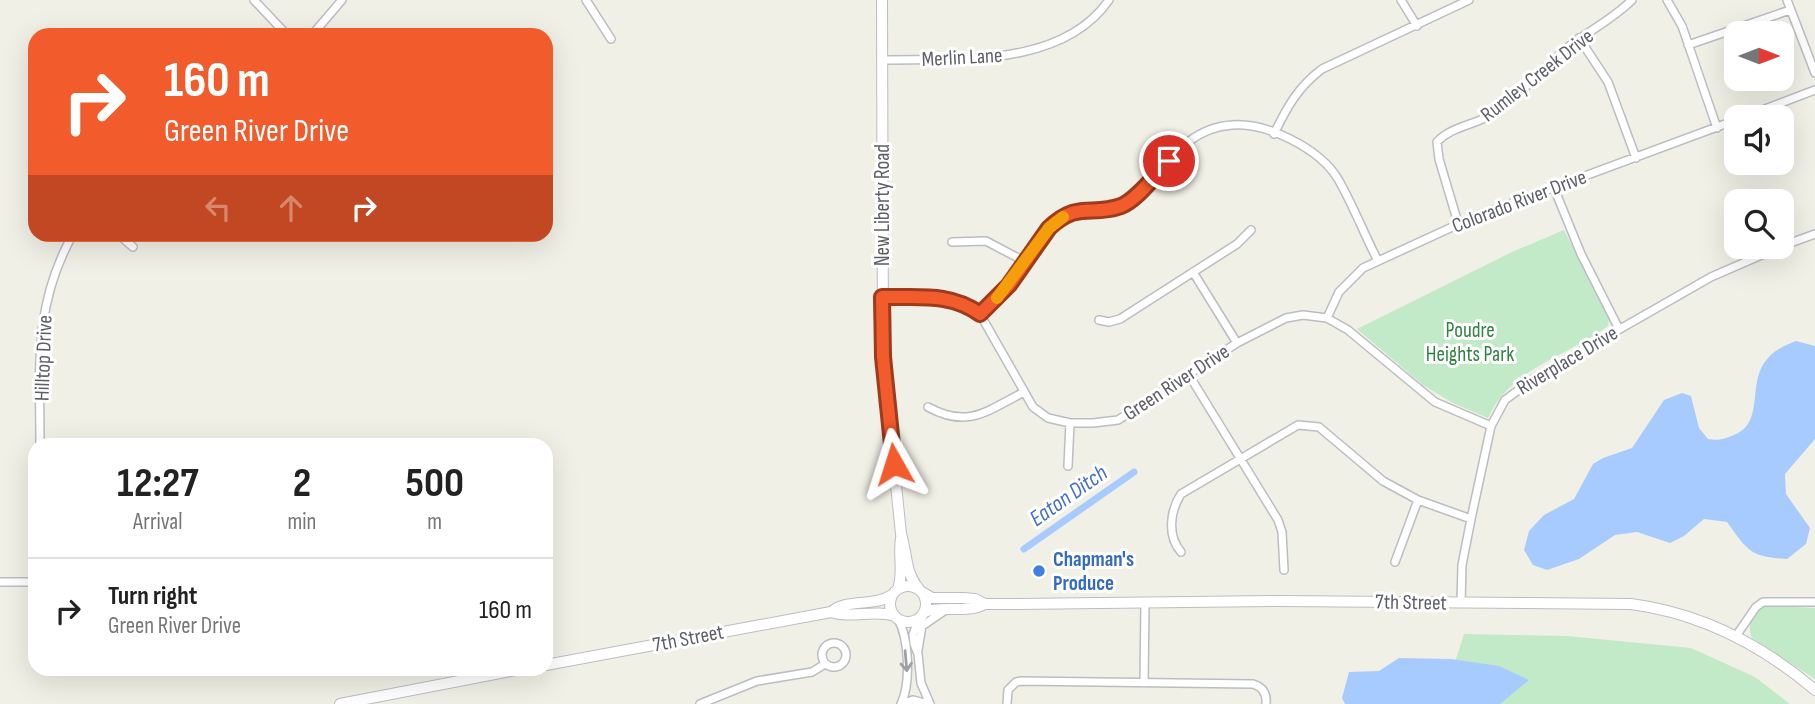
<!DOCTYPE html>
<style>
:root{--surface:#fff;--page:#f2f2f2;--text:#222;--muted:#767676;--line:#e0e0e0}
body{margin:0;font-family:"Sofia Sans Condensed",sans-serif;background:var(--page);color:var(--text);height:100vh;display:flex;flex-direction:column;font-size:26px;white-space:nowrap}
*{box-sizing:border-box;margin:0}
p{font-size:23px;color:var(--muted)}
.icon{flex:none;width:38px;height:38px;fill:none;stroke:currentColor;stroke-width:2;stroke-linecap:round;stroke-linejoin:round}
.map{position:relative;flex:1;overflow:hidden}
.panel{position:absolute;left:28px;top:438px;width:525px;height:238px;display:flex;flex-direction:column;background:var(--surface);border-radius:21px;box-shadow:0 7px 28px #0002}
.panel>*{flex:none}
.top-card{position:absolute;left:28px;top:28px;width:525px;height:214px;border-radius:21px;box-shadow:0 7px 28px #0002;background:#f25b2b;color:#fff;overflow:hidden}
.needle{width:46px;rotate:90deg}
.buttons{position:absolute;left:1724px;top:21px;display:grid;gap:14px}
.buttons a{display:grid;place-items:center;width:70px;height:70px;border-radius:14px;background:var(--surface);box-shadow:0 7px 28px #0002;font-size:35px}
.pin{position:absolute;display:grid;place-items:center;width:60px;height:60px;color:#fff;margin:-30px;border:4px solid #fff;border-radius:50%;box-shadow:0 2px 7px #0007}
.me{position:absolute;width:77px;margin:-38px;rotate:354deg;stroke-linejoin:round;filter:drop-shadow(0 0 5px #0008)}
.turn{display:flex;align-items:center;gap:24px;height:147px;padding:0 21px;font-size:32px}
.turn .icon{width:91px;height:91px;stroke-width:2.5}
.turn b{display:block;font-size:49px;line-height:60px}
.lanes{display:flex;align-items:center;height:66px;padding:0 21px;background:#0003;justify-content:center;gap:35px;direction:ltr}
.lanes .off{opacity:.35}
.eta{display:flex;justify-content:space-evenly;align-items:center;height:119px;text-align:center}
.eta b{font-size:42px;font-weight:700;line-height:49px}
ul{padding:0;list-style:none}
li{display:flex;align-items:center;gap:21px;height:105px;padding:0 21px;border-top:2px solid var(--line)}
li div{flex:1}
li b{display:block;font-size:26px}
li em{font-style:normal}
.map>svg:first-child{display:block}
.green{fill:#c2e9c8}
.water{fill:#a8cbff}
.lines{fill:none;stroke-linecap:round;stroke-linejoin:round}
.canal{stroke:#a8cbff;stroke-width:7}
.street-casing{stroke:#babdc2;stroke-width:10}
.secondary-casing{stroke:#bbbdc4;stroke-width:12}
.street{stroke:#fff;stroke-width:7}
.secondary{stroke:#fff;stroke-width:10}
.oneway{stroke:#9ea0a4}
.route-casing{stroke:#9d3b1c;stroke-width:18}
.route{stroke:#f25b2b;stroke-width:12}
.slow{stroke:#f59e0b;stroke-width:12}
.shop-dot{fill:#3f7fe0;stroke:#fff;stroke-width:2.5}
.labels{text-anchor:middle;stroke-width:6;stroke-linejoin:round;paint-order:stroke}
.street-label{font-size:21px;fill:#5d6067;stroke:#fff}
.park-label{font-size:21px;fill:#308342;stroke:#fff}
.shop-label{font-size:21px;font-weight:bold;fill:#366cbe;stroke:#fff;text-anchor:start}
.water-label{font-size:23px;font-style:italic;fill:#436fca;stroke:#fff}
</style>
<div class="map">
<svg width="1815" height="704" viewBox="0 0 1815 704">
<rect width="100%" height="100%" fill="#f1f0e6"/>
<!-- green -->
<path class="green" d="M1564,230L1609,318L1608,326C1567,357 1511,367 1488,418L1453,403L1423,385L1357,329L1512,252Z
M1770,606L1815,608V679L1752,638C1746,625 1753,616 1763,607Z
M1464,634L1567,636L1691,648L1755,677L1790,704H1445V693Z"/>
<!-- water -->
<path class="water" d="M1796,341L1815,346V439L1785,474L1786,494L1810,528L1806,544L1787,559C1750,557 1748,551 1727,522L1704,519L1684,536L1670,543L1637,532L1615,535L1579,559L1547,570L1533,565L1524,550L1529,531L1544,515L1574,499L1593,464L1603,458L1632,448L1664,400L1682,393L1691,396L1699,428L1708,439C1719,441 1724,439 1734,435C1764,423 1748,387 1764,363C1772,351 1783,346 1796,341Z
M1399,658L1451,659L1499,666L1529,680L1500,704H1345L1342,698L1349,672L1379,671Z"/>
<g class="lines">
<!-- canal -->
<path class="canal" d="M1024,549L1134,472"/>
<defs>
<path id="street" d="M254,0L287,35
M586,0L611,39
M1401,0L1417,26
M1667,0L1682,26L1717,128
M1787,0L1815,73
M312,35L342,0
M1579,38L1608,82L1636,158
M1688,45L1790,10
M882,60C955,58 1061,69 1109,0
M1744,117L1815,90
M1274,134C1287,107 1298,87 1322,69L1469,0
M1554,188L1581,254L1619,329
M1458,223L1439,159L1437,142C1451,126 1477,125 1494,113C1521,95 1542,69 1567,48C1588,31 1612,20 1632,0
M118,234L133,247
M437,234L438,236
M952,242L986,241L1024,261
M1782,246L1815,234
M1193,272L1237,343
M882,297C917,298 951,292 980,314L1033,407L1048,418L1070,423H1093L1118,420L1237,343L1286,318L1303,315L1327,318L1348,330L1435,402L1491,426
M980,314L1009,285L1049,228C1057,220 1065,214 1076,211C1092,206 1114,213 1128,203C1151,186 1166,159 1188,142C1201,132 1216,126 1232,125C1267,122 1320,149 1338,179C1353,205 1364,234 1378,261
M1327,318L1339,292L1363,268L1474,217L1736,120
M1099,320L1109,322L1120,319L1237,244L1251,230
M1189,375L1278,520L1282,532L1284,570
M928,407C968,429 987,411 1024,392
M40,444C40,366 33,306 73,234
M1068,466L1070,423
M1181,552C1167,536 1170,511 1181,494L1298,425L1319,427L1383,481L1418,500L1471,519
M1395,562L1418,500
M0,582H35
M1461,603L1462,565L1471,519L1491,426L1505,400L1536,377L1711,277L1780,247
M898,619C909,639 911,683 901,704
M919,619L913,634L914,644L918,654L921,683L930,704
M1736,636L1756,607L1763,602H1815
M822 655a12 12 0 1 1 24 0a12 12 0 1 1-24 0Z
M918,650L922,626L944,611
M1144,683L1145,602
M700,704L757,681L812,672L825,664
M901,704L913,700L928,704
M1007,704L1008,690L1016,682L1021,681L1253,684C1263,687 1267,694 1266,704"/>
<path id="secondary" d="M882,0L883,357L901,534C907,553 905,573 919,589
M890 604a18 18 0 1 1 36 0a18 18 0 1 1-36 0Z
M898,589C904,572 898,555 901,538
M922,592L932,598H963L975,599L985,604H1008L1277,601L1631,604C1700,613 1762,645 1815,690
M831,612C848,598 874,607 892,595
M924,612C944,605 966,614 985,604
M546,665L831,612C852,619 874,609 895,616
M340,704L526,668"/>
</defs>
<!-- street casing -->
<use href="#street" class="street-casing"/>
<!-- secondary casing -->
<use href="#secondary" class="secondary-casing"/>
<!-- street -->
<use href="#street" class="street"/>
<!-- secondary -->
<use href="#secondary" class="secondary"/>
</g>
<!-- one-way arrows -->
<defs><path id="oneway-shaft" d="M-6 0H5M1.5-3L5.5 0L1.5 3" fill="none" stroke-width="1.6" stroke-linecap="round" stroke-linejoin="round" transform="scale(1.75)"/></defs>
<use class="oneway" href="#oneway-shaft" transform="translate(906 661) rotate(85)"/>
<g class="lines">
<defs>
<path id="route" d="M894,464L883,357L882,297C917,298 950,292 980,314L1009,285L1049,228C1079,200 1091,217 1121,206C1137,200 1157,173 1169,161"/>
</defs>
<!-- route casing -->
<use href="#route" class="route-casing"/>
<!-- route -->
<use href="#route" class="route"/>
<!-- slow -->
<path class="slow" d="M997,298L1049,228L1063,217"/>
</g>
<!-- markers -->
<circle class="shop-dot" cx="1039" cy="571" r="7"/>
<g class="labels">
<!-- street labels -->
<g class="street-label">
<text transform="translate(962 57) rotate(-3)" y="7">Merlin Lane</text>
<text transform="translate(1537 75) rotate(-38)" y="7">Rumley Creek Drive</text>
<text transform="translate(1519 201) rotate(-21)" y="7">Colorado River Drive</text>
<text transform="translate(882 205) rotate(-90)" y="7">New Liberty Road</text>
<text transform="translate(43 358) rotate(-88)" y="7">Hilltop Drive</text>
<text transform="translate(1567 360) rotate(-31)" y="7">Riverplace Drive</text>
<text transform="translate(1176 382) rotate(-33)" y="7">Green River Drive</text>
<text transform="translate(1411 602) rotate(1)" y="7">7th Street</text>
<text transform="translate(688 638) rotate(-11)" y="7">7th Street</text>
</g>
<!-- park labels -->
<g class="park-label">
<text x="1470" y="337">Poudre<tspan x="1470" dy="24">Heights Park</tspan></text>
</g>
<!-- shop labels -->
<g class="shop-label">
<text x="1053" y="566">Chapman's<tspan x="1053" dy="24">Produce</tspan></text>
</g>
<!-- water labels -->
<g class="water-label">
<text transform="translate(1068 495) rotate(-35)" y="8">Eaton Ditch</text>
</g>
</g>
</svg>
<div class="buttons">
<a><svg class="needle" viewBox="-14 -14 28 28"><path d="M0-13l5 13h-10z" fill="#e53935"/><path d="M0 13l5-13h-10z" fill="#767676"/></svg></a>
<a><svg class="icon" aria-label="sound" viewBox="0 0 24 24"><path d="M4 9h4l5-4v14l-5-4H4zM17 9q2 3 0 6"/></svg></a>
<a><svg class="icon" aria-label="search" viewBox="0 0 24 24"><circle cx="10" cy="10" r="6"/><path d="M15 15l6 6"/></svg></a>
</div>
<div class="pin" style="left:1169px;top:161px;background:#d93025"><svg class="icon" aria-label="arrive" viewBox="0 0 24 24"><path d="M6 21V4h12l-3 4 3 4H6"/></svg></div>
<svg class="me" style="left:894px;top:464px" viewBox="-20 -20 40 40"><path d="M0-17L14 15 0 8-14 15z" fill="#f25b2b" stroke="#fff" stroke-width="4"/></svg>
<div class="top-card">
<div class="turn"><svg class="icon" aria-label="right" viewBox="0 0 24 24"><path d="M7 20v-9h11M14 6l5 5-5 5"/></svg><div><b>160 m</b>Green River Drive</div></div>
<div class="lanes"><svg class="icon off" aria-label="left" viewBox="0 0 24 24"><path d="M17 20v-9H6M10 6l-5 5 5 5"/></svg><svg class="icon off" aria-label="ahead" viewBox="0 0 24 24"><path d="M12 20V5M6 11l6-6 6 6"/></svg><svg class="icon" aria-label="right" viewBox="0 0 24 24"><path d="M7 20v-9h11M14 6l5 5-5 5"/></svg></div>
</div>
<section class="panel">
<div class="eta">
<div><b>12:27</b><p>Arrival</p></div>
<div><b>2</b><p>min</p></div>
<div><b>500</b><p>m</p></div>
</div>
<ul>
<li><svg class="icon" aria-label="right" viewBox="0 0 24 24"><path d="M7 20v-9h11M14 6l5 5-5 5"/></svg><div><b>Turn right</b><p>Green River Drive</p></div><em>160 m</em></li>
</ul>
</section>
</div>
